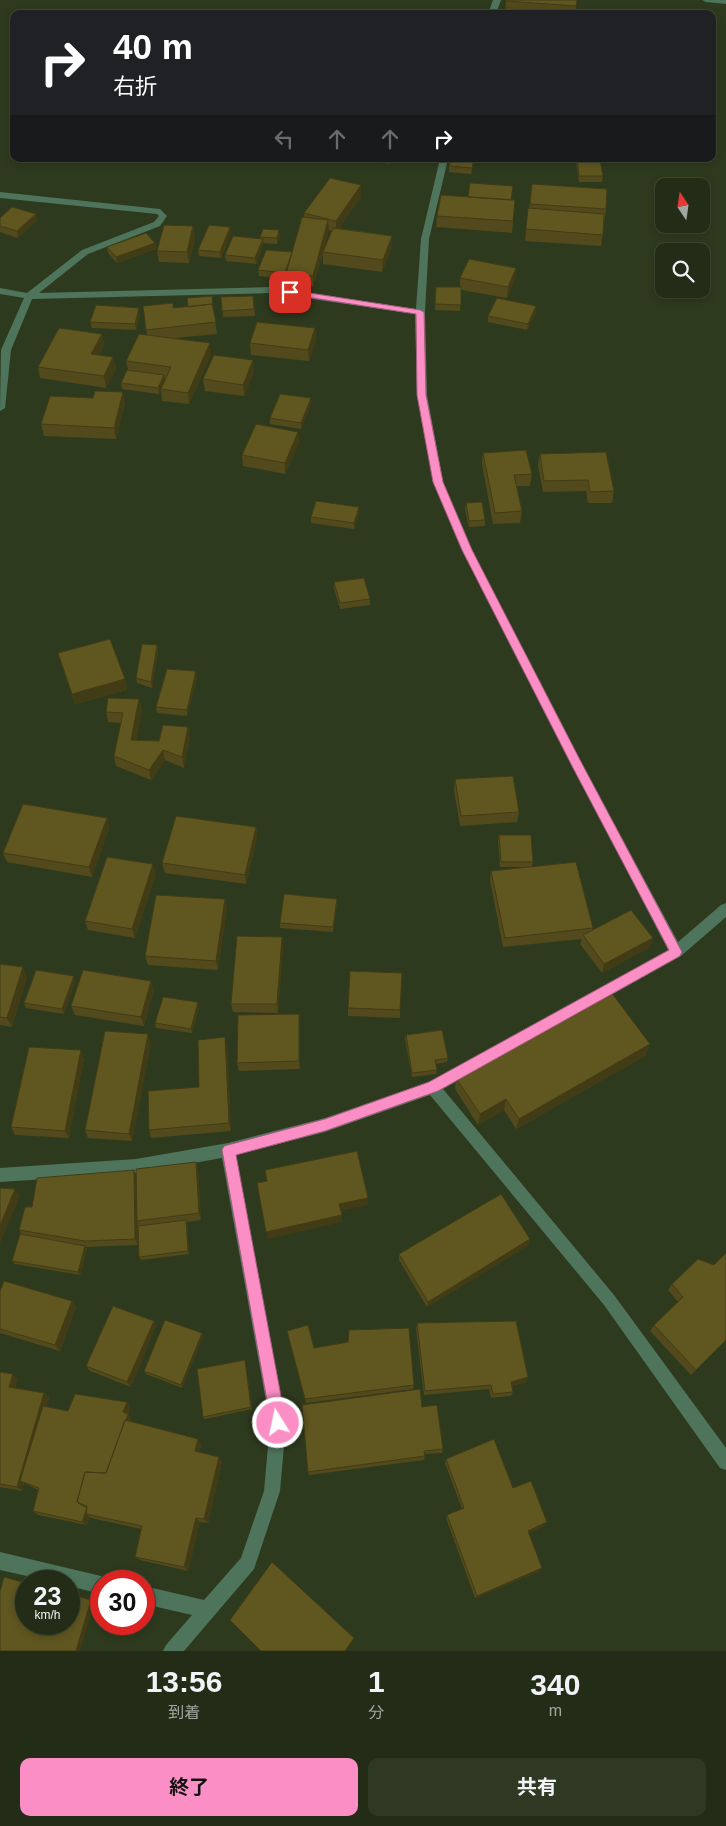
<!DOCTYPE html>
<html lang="ja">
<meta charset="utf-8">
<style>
:root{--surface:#222c16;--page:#2e3823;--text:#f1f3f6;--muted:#a2a7a1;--line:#3f4835;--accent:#fb8fc5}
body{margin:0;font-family:Arial,"Noto Sans JP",sans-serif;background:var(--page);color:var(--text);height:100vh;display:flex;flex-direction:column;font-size:19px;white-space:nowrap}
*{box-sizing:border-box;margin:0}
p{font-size:16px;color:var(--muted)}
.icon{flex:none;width:28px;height:28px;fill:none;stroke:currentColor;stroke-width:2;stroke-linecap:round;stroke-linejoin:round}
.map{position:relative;height:1651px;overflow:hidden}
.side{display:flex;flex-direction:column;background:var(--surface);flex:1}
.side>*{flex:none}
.banner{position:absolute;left:10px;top:10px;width:706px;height:152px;border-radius:10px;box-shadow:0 2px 8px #0003,0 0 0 1px var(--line);background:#202124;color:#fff;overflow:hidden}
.needle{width:32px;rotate:347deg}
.buttons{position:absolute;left:655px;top:178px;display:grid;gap:10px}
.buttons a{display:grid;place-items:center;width:55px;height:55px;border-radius:10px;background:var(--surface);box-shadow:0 2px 8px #0003,0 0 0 1px var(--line);font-size:25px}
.speed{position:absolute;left:15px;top:1570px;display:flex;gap:10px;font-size:25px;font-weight:700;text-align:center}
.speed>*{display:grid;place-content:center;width:65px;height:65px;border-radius:50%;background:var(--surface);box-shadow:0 2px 8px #0003,0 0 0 1px var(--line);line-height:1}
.speed small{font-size:12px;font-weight:400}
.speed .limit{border:8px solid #d22;background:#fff;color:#111}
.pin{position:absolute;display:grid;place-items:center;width:42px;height:42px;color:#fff;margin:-21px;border-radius:10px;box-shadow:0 2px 8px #0006}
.me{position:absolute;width:55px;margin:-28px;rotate:350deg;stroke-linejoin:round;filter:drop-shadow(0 0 4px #0008)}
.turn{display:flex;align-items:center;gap:18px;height:105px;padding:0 20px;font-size:22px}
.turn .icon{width:65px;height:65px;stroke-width:2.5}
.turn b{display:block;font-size:35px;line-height:42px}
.lanes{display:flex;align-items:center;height:48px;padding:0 20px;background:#0003;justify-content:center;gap:25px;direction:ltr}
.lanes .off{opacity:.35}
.eta{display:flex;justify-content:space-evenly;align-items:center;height:85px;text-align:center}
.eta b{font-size:30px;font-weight:700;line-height:35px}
.primary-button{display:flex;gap:10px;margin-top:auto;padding:10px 20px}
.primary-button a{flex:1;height:58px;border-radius:10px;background:var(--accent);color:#111;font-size:20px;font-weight:700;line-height:58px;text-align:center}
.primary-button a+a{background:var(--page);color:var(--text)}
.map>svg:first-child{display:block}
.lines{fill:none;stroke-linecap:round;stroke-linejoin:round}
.minor{fill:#4e755c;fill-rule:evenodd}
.wall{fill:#524a1c;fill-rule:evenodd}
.shaded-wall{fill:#423c16}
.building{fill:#5f5620;stroke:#423c16}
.route{fill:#fb8fc5;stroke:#a35d80}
</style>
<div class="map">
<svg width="726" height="1651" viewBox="0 0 726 1651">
<rect width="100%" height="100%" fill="#2e3a1e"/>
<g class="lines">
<!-- minor -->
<path class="minor" d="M493,0H501L496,14H488Z
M702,0H726V4L706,2Z
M440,159H448L429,239L425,312L427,395L443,482L472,550L580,760L678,942L721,905L726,903V917L681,956L443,1089L614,1295L726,1448V1470L720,1468L604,1305L430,1095L325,1132L236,1155L286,1423L280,1491L254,1569L184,1651H163L166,1645L192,1615L144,1604V1586L204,1600L241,1558L264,1491L270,1423L222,1158L136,1173L0,1182V1168L136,1159L228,1143L325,1118L429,1082L668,950L462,550L433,482L417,395L415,314L271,293L32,299L11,350L5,408L0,411L1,350L24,298L0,294V288L27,293L82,250L154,222L159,216L157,214L0,198V192L160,209L167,216L160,226L88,254L39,293L271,287L416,309L421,239Z
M0,1552L101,1576L108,1581H101V1594L69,1586V1581H49L0,1570Z"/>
</g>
<!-- wall -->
<path class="wall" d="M506,0H577L575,14H525L505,12Z
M348,159H392L390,164Z
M475,159L471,174L449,172V166Z
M561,159H600L603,176L602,182H579L576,163L577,159Z
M532,184L606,209L601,246L525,241L528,208H529Z
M361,185V197L339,228L392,236V247L382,272L323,264V253L313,287L286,285V277L285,279L259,276L258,270L292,252L304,217V213ZM329,230L332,231L323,251Z
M511,200H515L512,233L436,227L437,216Z
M0,218L37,220L18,238L0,232Z
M193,226L195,238L189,263L159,262L157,251Z
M230,227L231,233L221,258L199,256L198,250Z
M279,230L280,236L277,244L263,243V245L256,264L226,261L225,255L260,239V237Z
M155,243L156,249L117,263L108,253L107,247Z
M516,268L515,279L507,298L461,290L460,311L435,310L436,287H460V278Z
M253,296L255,316L223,317L221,297Z
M143,306L173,308L213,306L217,334L175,338L211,355L189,404L162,401L161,390L159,394L122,389L121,383L128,370L126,361L147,335Z
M536,306V313L527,330L488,322V316Z
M140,314L136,330L92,328L90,322Z
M315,328L316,339L309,361L251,355L250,343Z
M102,334L104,345L99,355L113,357L116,369L106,388L40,378L38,367Z
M253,360L254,372L244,396L205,391L203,379Z
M125,403L116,439L44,436L41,424Z
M311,404L301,429L270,424V418Z
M298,432L299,443L285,474L243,466L242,455Z
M483,453L532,474L530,486H517L522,511L520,523L493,524L482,464Z
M540,454L614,491L612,503H588L586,491L543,492L538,465Z
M466,503L485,520V526L469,527L465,509Z
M359,507V513L354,529L311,523V517Z
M334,582L370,599V605L340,609L334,588Z
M157,645L158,650L152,688L137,683L136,678Z
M58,653L125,679L127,690L75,704Z
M197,677L187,716L157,713L156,707Z
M139,699L142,710L136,740L159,741L190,737L184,768L165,760L151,780L116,766L114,756L121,723L108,722L106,712Z
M455,779L519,812L517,822L460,826L454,790Z
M107,818L109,828L92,877L7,862L3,853Z
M256,827L257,837L246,884L165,873L162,863Z
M499,835L533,862L532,866L593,928L592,930L650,947L602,973L580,944L582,939L503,947L490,880L491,871L523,867H500L498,840Z
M156,874L135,938L88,930L85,921Z
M225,899L227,909L218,970L148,965L145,956Z
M337,899V904L333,932L280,928V923Z
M282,937L283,946L278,1013L233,1012L231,1004Z
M0,964L27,976L12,1027L0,1025Z
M75,981L64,1014L26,1008L24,1003Z
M154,989L144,1026L75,1015L71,1006Z
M198,1002L199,1007L192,1033L156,1028L155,1023Z
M348,1008L400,1010V1018L348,1016Z
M300,1022V1069L239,1071L237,1063Z
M406,1035L448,1058L447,1062L436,1064L437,1070L436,1074L412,1077L405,1039Z
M151,1043L132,1141L88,1138L85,1130Z
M650,1044L645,1056L516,1129L504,1110L478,1125L455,1089L456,1078Z
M227,1045L231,1131L151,1138L149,1130L199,1087Z
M84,1058L69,1138L15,1135L11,1127Z
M198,1169L201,1220L187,1222L189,1254L141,1260L139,1257L138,1232V1245L86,1247L87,1249L80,1275L15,1264L12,1261L22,1235L19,1230L32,1207L136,1174Z
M530,1239L528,1246L427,1307L399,1260V1254Z
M672,1284L726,1340L691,1375L650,1331L654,1325L678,1302L668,1290Z
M0,1291L76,1307L60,1351L0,1333Z
M154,1321L156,1326L131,1387L90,1371L86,1366Z
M417,1323L528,1377L526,1382L511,1386L513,1392L511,1396L491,1398L489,1389L424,1395L416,1329Z
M287,1331L314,1348L414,1385L413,1389L306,1403Z
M202,1333L203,1336L182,1388L146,1374L144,1371Z
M245,1360L252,1409L205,1419L203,1417Z
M0,1372L18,1379L15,1388L44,1393L49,1398L46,1406L68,1411L130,1406L128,1414L131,1419L130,1421L201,1445L199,1452L219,1457L222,1462L208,1523L200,1522L188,1571L140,1560L135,1557L141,1529L91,1518L89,1517L87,1525L38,1515L33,1511L38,1490L24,1483L22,1491L0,1487Z
M422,1407L443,1449L442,1453L425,1454L424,1460L309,1475L308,1472Z
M446,1459L513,1488L545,1525L529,1533L540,1571L475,1598L446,1518L447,1515L462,1509L445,1463Z"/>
<!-- shaded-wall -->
<path class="shaded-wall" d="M474,159H475L471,174L472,168Z
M361,185V197L336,232V221Z
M36,214L37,220L18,238L17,231Z
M328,220L329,231L313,287V276Z
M193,226L195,238L189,263L187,252Z
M230,227L231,233L221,258L220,252Z
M279,230L280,236L277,244V238Z
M392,236V247L382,272L383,260Z
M263,239V245L256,264L255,258Z
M155,243L156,249L117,263L116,257Z
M516,268L515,279L507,298L508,287Z
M536,306V313L527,330L528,324Z
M139,308L140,314L136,330L135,324Z
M315,328L316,339L309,361L308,350Z
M102,334L104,345L94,365L91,354Z
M210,343L211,355L189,404L188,393Z
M113,357L116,369L106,388L104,376Z
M253,360L254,372L244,396L243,385Z
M164,375L165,381L159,394L158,388Z
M123,392L125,403L116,439L114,428Z
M311,398V404L301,429V423Z
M298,432L299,443L285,474V463Z
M359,507V513L354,529V523Z
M157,645L158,650L152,688L151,682Z
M196,671L197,677L187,716V710Z
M125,679L127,690L75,704L72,694Z
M139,699L142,710L134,750L131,740Z
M188,727L190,737L184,768L182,757Z
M163,750L165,760L151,780L149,770Z
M107,818L109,828L92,877L89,867Z
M256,827L257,837L246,884L245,875Z
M153,864L156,874L135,938L132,929Z
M225,899L227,909L218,970L216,961Z
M337,899V904L333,932V927Z
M282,937L283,946L278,1013L277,1004Z
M653,938L650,947L602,973L604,964Z
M23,967L27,976L12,1027L7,1018Z
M74,976L75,981L64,1014L62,1009Z
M151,981L154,989L144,1026L141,1017Z
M198,1002L199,1007L192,1033L191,1029Z
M299,1014L300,1022V1069L299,1061Z
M148,1034L151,1043L132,1141L129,1134Z
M225,1037L227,1045L231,1131L229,1123Z
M650,1044L645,1056L516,1129L519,1119Z
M81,1050L84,1058L69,1138L65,1131Z
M506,1099L504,1110L478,1125L480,1114Z
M196,1162L198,1169L201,1220L199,1213Z
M134,1170L137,1177L138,1245L135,1239Z
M15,1189L20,1196L0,1244V1226Z
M368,1198V1205L340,1211L339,1204Z
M342,1215V1222L268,1239L266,1232Z
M186,1220L187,1223L189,1254L188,1251Z
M530,1239L528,1246L427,1307L428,1302Z
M85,1246L87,1249L80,1275L78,1272Z
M72,1301L76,1307L60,1351L55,1345Z
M154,1321L156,1326L131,1387L127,1382Z
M202,1333L203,1336L182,1388L181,1385Z
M13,1374L18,1379L14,1392L9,1387Z
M528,1377L526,1382L509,1386L511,1382Z
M44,1393L49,1398L24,1482L20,1481L24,1483L22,1491L17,1487Z
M127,1402L130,1406L127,1416L123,1412Z
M128,1414L131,1419L111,1477L108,1474Z
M198,1439L201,1445L198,1457L195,1451Z
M219,1457L222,1462L208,1523L204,1519Z
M87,1508L86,1514L89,1517L87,1525L82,1522Z
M196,1518L200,1522L188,1571L184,1567Z
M547,1522L545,1525L526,1534L528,1531Z
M542,1568L540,1571L475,1598L477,1596Z
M91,1600L95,1602L80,1651H76Z"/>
<!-- building -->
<path class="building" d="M506,0H577L576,6L506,1Z
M451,159H474L472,168L449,166Z
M577,159H600L603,176H579Z
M330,178L361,185L336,221L304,213Z
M470,183L513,186L511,200L468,197Z
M532,184L607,189L606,209L530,204Z
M441,195L515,200L513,221L437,216Z
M12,207L36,214L17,231L0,226V218Z
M528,208L604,214L603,235L526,229Z
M302,217L328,220L313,276L286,274Z
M164,225L193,226L187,252L157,251Z
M209,225L230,227L220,252L198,250Z
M333,228L392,236L383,260L323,252Z
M263,229L279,230L277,238L260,237Z
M146,233L155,243L116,257L107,247Z
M233,236L263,239L255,258L225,255Z
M266,250L292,252L285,273L258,270Z
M469,259L516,268L508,287L460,278Z
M436,287H461V305L435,304Z
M212,296L213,306H212V304L188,307L187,298Z
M253,296L254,309L222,311L221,297Z
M497,298L536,306L528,324L488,316Z
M173,303V308L212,304L216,322L146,330L143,306Z
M96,305L139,308L135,324L90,322Z
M257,322L315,328L308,350L250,343Z
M59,328L102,334L91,354L113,357L104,376L38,367Z
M139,334L210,343L188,393L161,389L171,367L126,361Z
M214,355L253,360L243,385L203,379Z
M127,370L164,375L158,388L121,383Z
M95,391L123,392L114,428L41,424L50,396L93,398Z
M280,394L311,398L301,423L270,418Z
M256,424L298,432L285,463L242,455Z
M526,450L532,474L514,475L522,511L495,513L483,453Z
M606,452L614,491L590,492L588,480L544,481L540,454Z
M316,501L359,507L354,523L311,517Z
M482,502L485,520L469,521L466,503Z
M364,578L370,599L340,603L334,582Z
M110,639L125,679L72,694L58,653Z
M142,644L157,645L151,682L136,678Z
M167,669L196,671L187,710L156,707Z
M108,698L139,699L131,740L159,741L163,725L188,727L182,757L163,750L149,770L114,756L123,713L106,712Z
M513,776L519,812L461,816L455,779Z
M23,804L107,818L89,867L3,853Z
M176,816L256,827L245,875L162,863Z
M499,835H531L533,862H501Z
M107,857L153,864L132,929L85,921Z
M576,862L593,928L505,938L491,871Z
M284,894L337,899L333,927L280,923Z
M156,895L225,899L216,961L145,956Z
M631,910L653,938L604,964L583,935Z
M237,936L282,937L277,1004H231Z
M0,964L23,967L7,1018L0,1017Z
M36,970L74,976L62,1009L24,1003Z
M83,970L151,981L141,1017L71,1006Z
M350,971L402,973L400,1010L348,1008Z
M611,992L650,1044L519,1119L506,1099L480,1114L456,1078Z
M163,997L198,1002L191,1029L155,1023Z
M299,1014V1061L237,1063L238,1015Z
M442,1030L448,1058L435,1060L437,1070L412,1073L406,1035Z
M105,1031L148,1034L129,1134L85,1130Z
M225,1037L229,1123L149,1130L148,1091L199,1087L198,1040Z
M29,1047L81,1050L65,1131L11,1127Z
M357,1151L368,1198L339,1204L342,1215L266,1232L257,1183L267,1181L265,1170Z
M196,1162L199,1213L137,1221L136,1169Z
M134,1170L135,1239L85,1241L19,1230L25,1207H32L37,1178Z
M0,1188L15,1189L0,1226Z
M501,1194L530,1239L428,1302L399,1254Z
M186,1220L188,1251L139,1257L138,1226Z
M20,1234L85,1246L78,1272L12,1261Z
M726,1253V1340L696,1370L654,1325L683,1297L672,1284L698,1259L714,1265Z
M4,1281L72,1301L55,1345L0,1329V1291Z
M113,1306L154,1321L127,1382L86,1366Z
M165,1320L202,1333L181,1385L144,1371Z
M516,1321L528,1377L511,1382L513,1392L493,1394L491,1385L425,1391L417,1323Z
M308,1325L314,1348L348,1342L349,1330L409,1328L414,1385L305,1399L287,1331Z
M245,1360L251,1407L203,1417L197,1369Z
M0,1372L13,1374L9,1387L44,1393L17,1487L0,1484Z
M420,1389L422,1407L437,1405L443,1449L424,1451L425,1456L308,1472L302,1405Z
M75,1394L127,1402L123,1412L128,1414L126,1420H125L106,1473L85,1472L77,1502L78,1503L87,1508L82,1522L33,1511L39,1488L20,1481L43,1406L68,1411Z
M125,1420L198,1439L195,1451L219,1457L204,1519L196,1518L184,1567L135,1557L142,1526L86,1514L87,1506L77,1502L85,1472L106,1473Z
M494,1439L513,1488L531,1481L547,1522L528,1531L542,1568L477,1596L447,1515L464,1508L446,1459Z
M272,1562L354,1638L345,1651H261L230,1620Z
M4,1577L26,1583V1624H69V1594L91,1600L76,1651H0V1591Z"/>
<!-- route -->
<path class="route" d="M290,290L420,310L424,312L426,395L443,482L472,550L580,760L682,952L680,956L438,1091L325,1131L236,1155L286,1423L284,1428L278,1430L273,1428L271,1423L222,1150L224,1146L325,1119L429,1082L669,950L572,766L462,550L433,482L417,395L416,314L287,294V291Z"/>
</svg>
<div class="buttons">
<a><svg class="needle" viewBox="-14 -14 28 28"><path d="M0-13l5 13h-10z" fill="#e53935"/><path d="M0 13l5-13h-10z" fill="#a2a7a1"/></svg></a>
<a><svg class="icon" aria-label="search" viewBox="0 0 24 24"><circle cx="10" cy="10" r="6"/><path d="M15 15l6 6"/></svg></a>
</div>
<div class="speed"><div>23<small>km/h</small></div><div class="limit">30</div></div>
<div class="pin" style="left:290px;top:292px;background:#d93025"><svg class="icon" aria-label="arrive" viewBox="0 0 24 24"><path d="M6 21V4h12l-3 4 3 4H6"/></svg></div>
<svg class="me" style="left:278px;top:1423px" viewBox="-20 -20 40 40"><circle r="17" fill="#fb8fc5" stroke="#fff" stroke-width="3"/><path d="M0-11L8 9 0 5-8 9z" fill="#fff"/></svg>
<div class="banner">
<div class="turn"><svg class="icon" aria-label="right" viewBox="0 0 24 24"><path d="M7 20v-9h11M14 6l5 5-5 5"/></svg><div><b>40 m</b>右折</div></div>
<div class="lanes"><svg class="icon off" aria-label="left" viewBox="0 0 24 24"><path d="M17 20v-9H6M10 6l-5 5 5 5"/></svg><svg class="icon off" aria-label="ahead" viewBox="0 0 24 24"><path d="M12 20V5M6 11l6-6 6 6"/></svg><svg class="icon off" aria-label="ahead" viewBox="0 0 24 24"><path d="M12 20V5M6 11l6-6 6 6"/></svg><svg class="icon" aria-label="right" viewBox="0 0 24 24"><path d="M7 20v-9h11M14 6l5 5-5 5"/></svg></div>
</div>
</div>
<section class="side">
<div class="eta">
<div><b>13:56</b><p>到着</p></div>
<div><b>1</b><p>分</p></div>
<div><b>340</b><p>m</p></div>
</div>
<div class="primary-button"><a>終了</a><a>共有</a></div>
</section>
